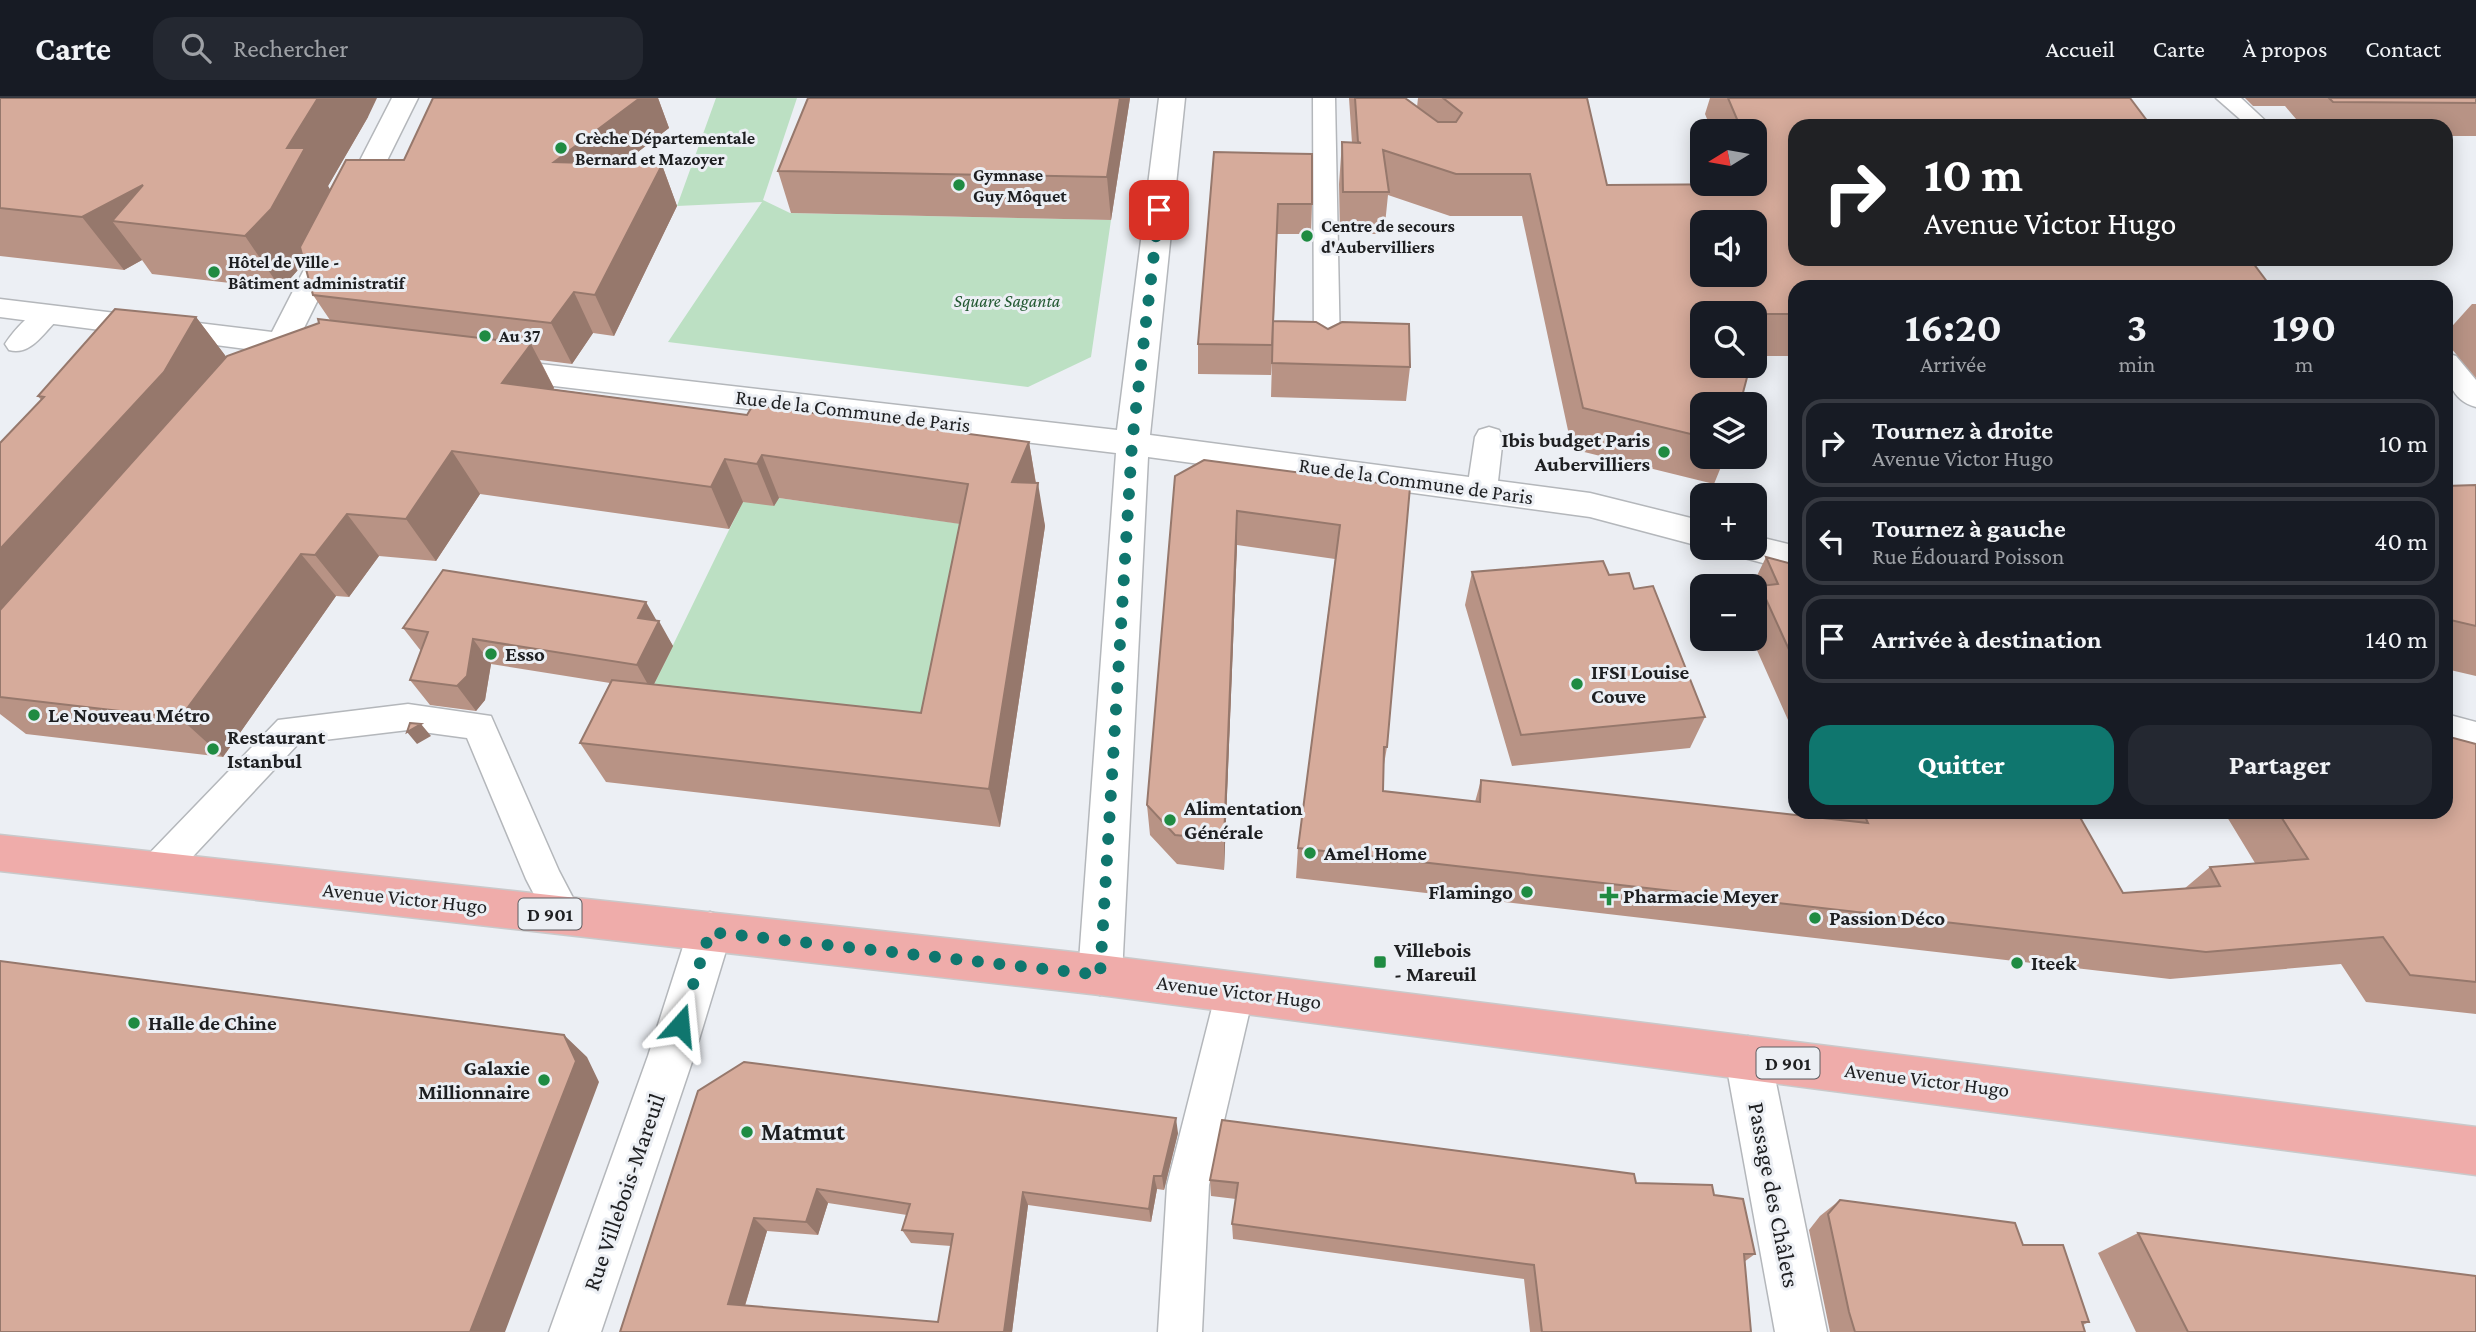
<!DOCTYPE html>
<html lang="fr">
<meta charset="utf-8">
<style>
:root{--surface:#171b24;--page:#242831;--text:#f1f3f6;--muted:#9ea1a6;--line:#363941;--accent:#0f766e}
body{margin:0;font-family:"Crimson Pro",serif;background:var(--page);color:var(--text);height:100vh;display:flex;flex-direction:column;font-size:26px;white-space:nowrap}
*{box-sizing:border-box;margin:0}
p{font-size:23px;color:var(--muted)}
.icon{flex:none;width:38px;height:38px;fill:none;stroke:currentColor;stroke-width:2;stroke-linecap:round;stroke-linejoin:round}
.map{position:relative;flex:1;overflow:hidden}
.drawer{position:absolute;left:1788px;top:182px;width:665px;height:539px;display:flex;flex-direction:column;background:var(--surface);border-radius:21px;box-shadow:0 4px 18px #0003}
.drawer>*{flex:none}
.guide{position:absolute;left:1788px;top:21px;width:665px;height:147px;border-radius:21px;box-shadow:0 4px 18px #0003;background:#202124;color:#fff;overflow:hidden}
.needle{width:46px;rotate:259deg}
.tools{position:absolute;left:1690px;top:21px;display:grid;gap:14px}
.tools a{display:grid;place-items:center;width:77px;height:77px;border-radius:14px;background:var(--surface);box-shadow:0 4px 18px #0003;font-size:35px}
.pin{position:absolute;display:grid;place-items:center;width:60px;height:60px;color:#fff;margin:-30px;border-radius:14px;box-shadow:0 4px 10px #0006}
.me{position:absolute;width:77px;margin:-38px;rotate:18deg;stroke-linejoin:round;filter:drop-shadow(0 0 5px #0008)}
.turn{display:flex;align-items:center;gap:24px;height:147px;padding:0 21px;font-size:32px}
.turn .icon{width:91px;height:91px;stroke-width:2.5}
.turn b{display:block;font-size:49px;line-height:60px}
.eta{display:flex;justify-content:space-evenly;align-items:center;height:119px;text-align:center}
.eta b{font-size:42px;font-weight:700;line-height:49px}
.action{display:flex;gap:14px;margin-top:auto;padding:14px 21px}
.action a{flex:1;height:80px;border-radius:21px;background:var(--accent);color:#fff;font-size:28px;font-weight:700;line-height:80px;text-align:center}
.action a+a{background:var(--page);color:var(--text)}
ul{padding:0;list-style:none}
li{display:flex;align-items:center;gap:21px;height:88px;margin:0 14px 10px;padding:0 7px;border:4px solid var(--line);border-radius:21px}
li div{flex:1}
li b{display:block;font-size:26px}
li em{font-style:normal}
header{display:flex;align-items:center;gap:42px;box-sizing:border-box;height:98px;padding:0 35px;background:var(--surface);border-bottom:2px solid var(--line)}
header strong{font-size:33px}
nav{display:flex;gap:38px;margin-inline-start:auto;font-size:24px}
.search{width:490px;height:63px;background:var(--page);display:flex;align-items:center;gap:18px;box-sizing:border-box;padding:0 24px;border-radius:21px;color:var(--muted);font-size:26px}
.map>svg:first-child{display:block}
.green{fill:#bce0c3}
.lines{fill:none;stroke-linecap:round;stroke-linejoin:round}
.service-casing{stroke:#b4b7bb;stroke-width:3}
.minor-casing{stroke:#b4b7bb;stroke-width:3}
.primary-casing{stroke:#c9c9ca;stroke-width:3}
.service{fill:#fff;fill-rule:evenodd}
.minor{fill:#fff;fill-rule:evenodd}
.primary{fill:#efacaa;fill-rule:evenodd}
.wall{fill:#b89385;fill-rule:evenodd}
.shaded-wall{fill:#96786c}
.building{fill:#d6ab9b;stroke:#96786c;stroke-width:2;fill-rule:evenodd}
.route{stroke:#0f766e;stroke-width:12;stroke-dasharray:0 21.6}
.poi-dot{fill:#1f8b42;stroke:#eceff4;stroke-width:2.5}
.labels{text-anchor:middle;stroke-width:6;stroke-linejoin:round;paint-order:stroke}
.far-poi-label{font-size:18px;font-weight:bold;fill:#1e1f21;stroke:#eceff4;text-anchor:start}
.far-park-label{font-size:18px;font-style:italic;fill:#225831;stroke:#eceff4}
.shield{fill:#eceff4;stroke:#5c5d60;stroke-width:2}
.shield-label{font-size:19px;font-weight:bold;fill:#1e1f21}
.street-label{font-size:21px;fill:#1e1f21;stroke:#eceff4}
.poi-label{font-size:21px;font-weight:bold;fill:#1e1f21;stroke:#eceff4;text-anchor:start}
.near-poi-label{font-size:24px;font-weight:bold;fill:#1e1f21;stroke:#eceff4;text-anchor:start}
.near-street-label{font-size:24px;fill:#1e1f21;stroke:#eceff4}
</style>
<header>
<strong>Carte</strong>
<div class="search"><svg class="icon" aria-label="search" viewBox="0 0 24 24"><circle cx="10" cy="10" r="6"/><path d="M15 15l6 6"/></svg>Rechercher</div>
<nav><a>Accueil</a><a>Carte</a><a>À propos</a><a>Contact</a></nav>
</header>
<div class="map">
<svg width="2476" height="1234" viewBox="0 0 2476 1234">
<rect width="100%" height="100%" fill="#eceff4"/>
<!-- green -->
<path class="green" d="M716,0H797L763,102L790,115L1111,122L1091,259L1028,289L668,244L762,104L677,108Z
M747,395L773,408L779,400L962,426L934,655L637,621Z"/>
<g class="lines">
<defs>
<path id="service" d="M1313,0H1335L1340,254L1336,260L1327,263L1318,260L1314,254Z
M2216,0H2241L2271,28H2248Z
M48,208L57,210L61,216L57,222C43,236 30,258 9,252L5,246C14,232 32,212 48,208Z
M2446,255L2456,258L2476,282V309C2450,302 2446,279 2446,255Z
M1489,329L1499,332L1503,339L1497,392L1492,399L1482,402L1472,399L1467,392L1475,339L1479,332Z
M408,606L491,618L559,773L582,817L577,829L564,834L551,829L526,781L467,640L408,632L299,645L169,784L156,789L143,784L138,773L143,762L278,622Z
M1235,876L1249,881L1254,894L1209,1087L1202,1234H1158L1167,1087L1216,894L1221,881Z"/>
<path id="minor" d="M392,0H418L300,238L329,243L333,250L329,257L318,260L290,256L279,274L268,277L257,274L252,267L261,253L0,219V201L272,234Z
M1159,0H1185L1150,337L1590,395L1703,423V449L1590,419L1148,359L1122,877L1116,891L1100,897L1084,891L1078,877L1116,355L496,281L485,278L480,271L485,264L496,261L1117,332Z
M1755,438L1796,448V474L1741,459L1736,450H1755Z
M2446,616L2476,624V656L2446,648Z
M710,814L725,819L732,833L694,958L601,1234H549L648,958L688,833L695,819Z
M1748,938L1764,945L1771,960L1827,1234H1775L1725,960L1732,945Z"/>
<path id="primary" d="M0,737L1100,857L2476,1029V1077L1100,897L0,773Z"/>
</defs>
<!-- service casing -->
<use href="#service" class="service-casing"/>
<!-- minor casing -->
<use href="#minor" class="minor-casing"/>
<!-- primary casing -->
<use href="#primary" class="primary-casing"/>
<!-- service -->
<use href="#service" class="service"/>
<!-- minor -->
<use href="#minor" class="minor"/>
<!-- primary -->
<use href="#primary" class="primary"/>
</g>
<!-- wall -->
<path class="wall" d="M0,0L368,19L328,88L330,92L404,62L433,0H658L669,30L622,66L662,67L677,108L614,238L593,235L572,266L540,262L554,290L553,291L747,317L1029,344L1036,385L1045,428L1000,729L606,684L580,645L610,585L491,566L485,602L476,613L430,607L410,582L421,553L403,530L656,522L673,548L654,586L921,615L960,426L779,400L774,408L743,404L729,431L480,396L436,463L379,458L349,499L336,498L223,659L26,636L0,616V345L41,302L38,298L196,219L226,259L330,222L313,197L304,165L281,191L152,176L142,162L124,172L0,158Z
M1130,0L1111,122L791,115L778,73Z
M1349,0H1405L1417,9L1418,0H1587L1607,87L1755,86V33H1712L1705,16L1710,0H2130L1796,189V258H1755V215L1703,306V359H1725L1714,386L1572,351L1522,118H1450L1388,97L1384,136H1340L1339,86L1342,44L1352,45Z
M2245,0H2476V38H2446V28H2302L2285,8H2253Z
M1214,54L1312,106L1311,136H1277L1274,223L1328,231L1410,269L1406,303L1271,299L1272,263L1271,277L1198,276V246Z
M2472,206H2476V280L2446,244V235Z
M1175,378L1410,389L1387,649L1383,672V693L1475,704L1481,682L1831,721L1828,714H2077L2123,795L2184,791L2210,769L2255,765L2224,714H2446L2476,646V916L2366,904L2341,866L2170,881L1296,780L1298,750L1335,461L1237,447L1224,772L1177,766L1150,737L1147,707Z
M2476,387V578L2446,571V388Z
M1766,459L1796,467V640L1752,541H1755V488H1752Z
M1472,474L1609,477L1634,491L1705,619L1690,650L1512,668L1465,507Z
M698,993L1178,1035L1164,1092L1157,1091L1151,1124L1028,1107L1012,1234H620ZM828,1105L907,1117L902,1132L911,1145L951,1148L938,1224L745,1208L767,1133L818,1137Z
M1210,1082L1636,1085L1714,1097L1755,1156L1744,1164L1751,1234H1530L1524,1181L1233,1141L1232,1126L1236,1101L1211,1098Z
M1840,1102L2023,1147L2089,1224L2083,1227L2085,1234H1830L1809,1132L1820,1118Z
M2138,1135L2476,1234H2136L2098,1155Z"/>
<!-- shaded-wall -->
<path class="shaded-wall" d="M318,0H377L368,19L328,88L337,103L306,163L281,191L245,138L287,50Z
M640,0H658L669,30L572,105L554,64Z
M1120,0H1130L1111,122L1107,79Z
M662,67L677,108L614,238L595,197Z
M143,87L112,123L142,162L124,172L82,119Z
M574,194L593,235L572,266L551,225Z
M196,219L231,265L0,545V451Z
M531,246L554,290L527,328L502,285Z
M1029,344L1036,387L1012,384Z
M452,353L480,396L436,463L406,421Z
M762,357L779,400L774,408L757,366Z
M725,361L743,404L729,431L711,389Z
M1038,385L1045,428L1000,729L989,691Z
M1237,413V447L1224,772V742Z
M347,416L379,458L349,499L315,457Z
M301,456L336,498L223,659L180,620Z
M646,504L658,525L659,523L673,548L651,592L637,567L638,520Z
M473,541L491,566L485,602L476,613L457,588Z
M421,626L431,638L417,646L407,634Z
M564,937L587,959L599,984L505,1234H470Z
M1176,1020L1178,1035L1164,1092L1162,1078Z
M1154,1078L1157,1091L1151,1124L1149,1111Z
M817,1091L828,1105L818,1137L806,1124Z
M1023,1094L1028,1107L1012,1234H1004Z
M754,1120L767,1133L742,1217L728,1206Z"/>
<!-- building -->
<path class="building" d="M0,0H318L287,50H305L271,111L245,138L112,123L143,87L82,119L0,110Z
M433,0H640L554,64L662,67L595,197L574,194L551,225L313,197L300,149L346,62H404Z
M808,0H1120L1107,79L778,73Z
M1355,0H1405L1438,24H1456L1462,15L1443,0H1587L1607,87L1763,86L1755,66V33H1742L1728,0H2130L2151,28H1796V161H2250L2271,189H1796V216H1764L1755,249V215H1703V268H1750L1740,306H1703V339L1583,310L1530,76H1456L1383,52L1389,94H1343L1342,44L1361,45L1358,44ZM1703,124H1755V177H1703Z
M2329,0H2476V5L2333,4Z
M1214,54L1312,56V106H1278L1272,247L1198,246Z
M115,211L196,219L164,274L0,451V345L44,299L38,298Z
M318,221L531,246L502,285L747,317L753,307L1029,344L1012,384L1038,385L989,691L580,645L612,582L921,615L968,386L762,357L757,366L725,361L711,389L452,353L406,421L347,416L315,457L301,456L180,620L0,599V512L227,258L319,225Z
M1273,223L1316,224L1328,231L1342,224L1409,226L1410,269L1272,265Z
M1204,362L1410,389L1387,649H1384L1383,693L1480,704L1481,682L1868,725L1863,714H2077L2123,795L2220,788L2210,769L2308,761L2278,714H2446V638L2476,646V884L2410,877L2383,839L2206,854L1298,750L1340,427L1237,413L1224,742L1175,737L1147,707L1175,378Z
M2476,387V528L2446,521V388Z
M1766,459L1796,467V567L1760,488L1778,486Z
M1603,463L1609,477L1629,475L1634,491L1653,488L1705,619L1521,637L1472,474Z
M443,472L646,504L638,520L659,523L637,567L473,541L467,578L457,588L410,582L428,534L403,530Z
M410,625L421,626L407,634Z
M0,863L564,937L576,963L470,1234H0Z
M744,964L1176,1020L1162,1078H1154L1149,1111L1023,1094L1004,1234H620L698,993ZM817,1091L910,1106L902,1132L953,1136L938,1224L728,1206L754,1120L806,1124Z
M1222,1022L1634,1076L1636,1085L1712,1087L1714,1097L1743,1101L1755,1156H1744L1751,1234H1542L1534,1167L1232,1126L1238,1085L1210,1082Z
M1840,1102L2015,1125L2023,1147H2063L2089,1224H2082L2085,1234H1855L1849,1214L1828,1116Z
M2138,1135L2476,1178V1234H2188Z"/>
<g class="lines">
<!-- route -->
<path class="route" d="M680,927L710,834L1100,877L1132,345L1159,112"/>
</g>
<!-- markers -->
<g class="poi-dot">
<circle cx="561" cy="50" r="7"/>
<circle cx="959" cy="87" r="7"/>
<circle cx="1307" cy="138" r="7"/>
<circle cx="214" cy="174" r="7"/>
<circle cx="485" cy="238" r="7"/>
<circle cx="1664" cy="354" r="7"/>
<circle cx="491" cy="556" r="7"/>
<circle cx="1577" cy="586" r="7"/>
<circle cx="34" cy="617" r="7"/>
<circle cx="213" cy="651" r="7"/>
<circle cx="1170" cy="722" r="7"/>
<circle cx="1310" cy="755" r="7"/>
<circle cx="1527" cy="794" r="7"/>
<path d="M1605.5 787.5h7v7h7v7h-7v7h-7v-7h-7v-7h7z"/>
<circle cx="1815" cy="820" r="7"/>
<rect x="1373" y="857" width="14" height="14" rx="3.5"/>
<circle cx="2017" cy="865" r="7"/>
<circle cx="134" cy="925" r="7"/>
<circle cx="544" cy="982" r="7"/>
<circle cx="747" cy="1034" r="7"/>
</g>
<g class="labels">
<!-- far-poi labels -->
<g class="far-poi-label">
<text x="575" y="46">Crèche Départementale<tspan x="575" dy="21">Bernard et Mazoyer</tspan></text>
<text x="973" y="83">Gymnase<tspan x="973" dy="21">Guy Môquet</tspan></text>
<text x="1321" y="134">Centre de secours<tspan x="1321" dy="21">d'Aubervilliers</tspan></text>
<text x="228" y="170">Hôtel de Ville -<tspan x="228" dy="21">Bâtiment administratif</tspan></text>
<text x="499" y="244">Au 37</text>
</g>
<!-- far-park labels -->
<g class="far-park-label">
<text x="1007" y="209">Square Saganta</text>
</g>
<!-- shield labels -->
<g class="shield">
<rect x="518.5" y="800.5" width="63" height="31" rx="5"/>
<rect x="1756.5" y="949.5" width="63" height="31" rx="5"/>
</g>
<g class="shield-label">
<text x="550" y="823">D 901</text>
<text x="1788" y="972">D 901</text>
</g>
<!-- street labels -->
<g class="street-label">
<text transform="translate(853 313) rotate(7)" y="7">Rue de la Commune de Paris</text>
<text transform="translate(1416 383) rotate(8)" y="7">Rue de la Commune de Paris</text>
<text transform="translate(405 800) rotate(6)" y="7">Avenue Victor Hugo</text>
<text transform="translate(1239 894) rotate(7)" y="7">Avenue Victor Hugo</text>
<text transform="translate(1927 982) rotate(7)" y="7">Avenue Victor Hugo</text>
</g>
<!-- poi labels -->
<g class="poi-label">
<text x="1650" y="349" text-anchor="end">Ibis budget Paris<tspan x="1650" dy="24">Aubervilliers</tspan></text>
<text x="505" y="563">Esso</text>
<text x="1591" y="581">IFSI Louise<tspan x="1591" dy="24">Couve</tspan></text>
<text x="48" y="624">Le Nouveau Métro</text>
<text x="227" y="646">Restaurant<tspan x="227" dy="24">Istanbul</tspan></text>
<text x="1184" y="717">Alimentation<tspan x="1184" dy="24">Générale</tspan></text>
<text x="1324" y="762">Amel Home</text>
<text x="1513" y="801" text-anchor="end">Flamingo</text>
<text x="1623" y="805">Pharmacie Meyer</text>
<text x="1829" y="827">Passion Déco</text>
<text x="1394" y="859">Villebois<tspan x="1394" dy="24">- Mareuil</tspan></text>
<text x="2031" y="872">Iteek</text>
<text x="148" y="932">Halle de Chine</text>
<text x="530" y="977" text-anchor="end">Galaxie<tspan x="530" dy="24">Millionnaire</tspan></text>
</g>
<!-- near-poi labels -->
<g class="near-poi-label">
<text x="761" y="1042">Matmut</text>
</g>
<!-- near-street labels -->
<g class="near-street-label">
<text transform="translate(624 1094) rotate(-71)" y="8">Rue Villebois-Mareuil</text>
<text transform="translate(1774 1097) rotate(79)" y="8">Passage des Châlets</text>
</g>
</g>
</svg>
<div class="tools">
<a><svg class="needle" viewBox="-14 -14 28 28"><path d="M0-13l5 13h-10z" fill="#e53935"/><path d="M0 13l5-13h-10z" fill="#9ea1a6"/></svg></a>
<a><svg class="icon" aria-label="sound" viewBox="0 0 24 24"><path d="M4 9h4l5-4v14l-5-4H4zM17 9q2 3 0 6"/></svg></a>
<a><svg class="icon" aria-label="search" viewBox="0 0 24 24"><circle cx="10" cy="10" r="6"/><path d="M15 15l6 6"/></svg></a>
<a><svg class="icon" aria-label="layers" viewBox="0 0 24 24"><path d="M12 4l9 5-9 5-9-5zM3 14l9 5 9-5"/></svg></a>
<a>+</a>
<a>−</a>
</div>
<div class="pin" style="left:1159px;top:112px;background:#d93025"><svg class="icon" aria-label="arrive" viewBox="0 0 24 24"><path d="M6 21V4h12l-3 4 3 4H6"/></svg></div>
<svg class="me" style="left:680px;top:927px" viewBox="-20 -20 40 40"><path d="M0-17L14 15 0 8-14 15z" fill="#0f766e" stroke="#fff" stroke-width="4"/></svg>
<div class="guide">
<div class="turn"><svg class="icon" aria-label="right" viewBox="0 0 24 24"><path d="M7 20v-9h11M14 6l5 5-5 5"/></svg><div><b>10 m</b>Avenue Victor Hugo</div></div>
</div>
<section class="drawer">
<div class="eta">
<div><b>16:20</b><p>Arrivée</p></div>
<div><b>3</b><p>min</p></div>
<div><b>190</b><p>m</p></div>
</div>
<ul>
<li><svg class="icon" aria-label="right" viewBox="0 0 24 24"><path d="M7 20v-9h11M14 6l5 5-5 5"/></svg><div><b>Tournez à droite</b><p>Avenue Victor Hugo</p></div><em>10 m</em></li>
<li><svg class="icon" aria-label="left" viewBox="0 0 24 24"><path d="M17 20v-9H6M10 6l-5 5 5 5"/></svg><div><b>Tournez à gauche</b><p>Rue Édouard Poisson</p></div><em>40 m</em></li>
<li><svg class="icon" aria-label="arrive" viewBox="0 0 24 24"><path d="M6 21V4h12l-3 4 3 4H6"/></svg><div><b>Arrivée à destination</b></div><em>140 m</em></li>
</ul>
<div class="action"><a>Quitter</a><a>Partager</a></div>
</section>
</div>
